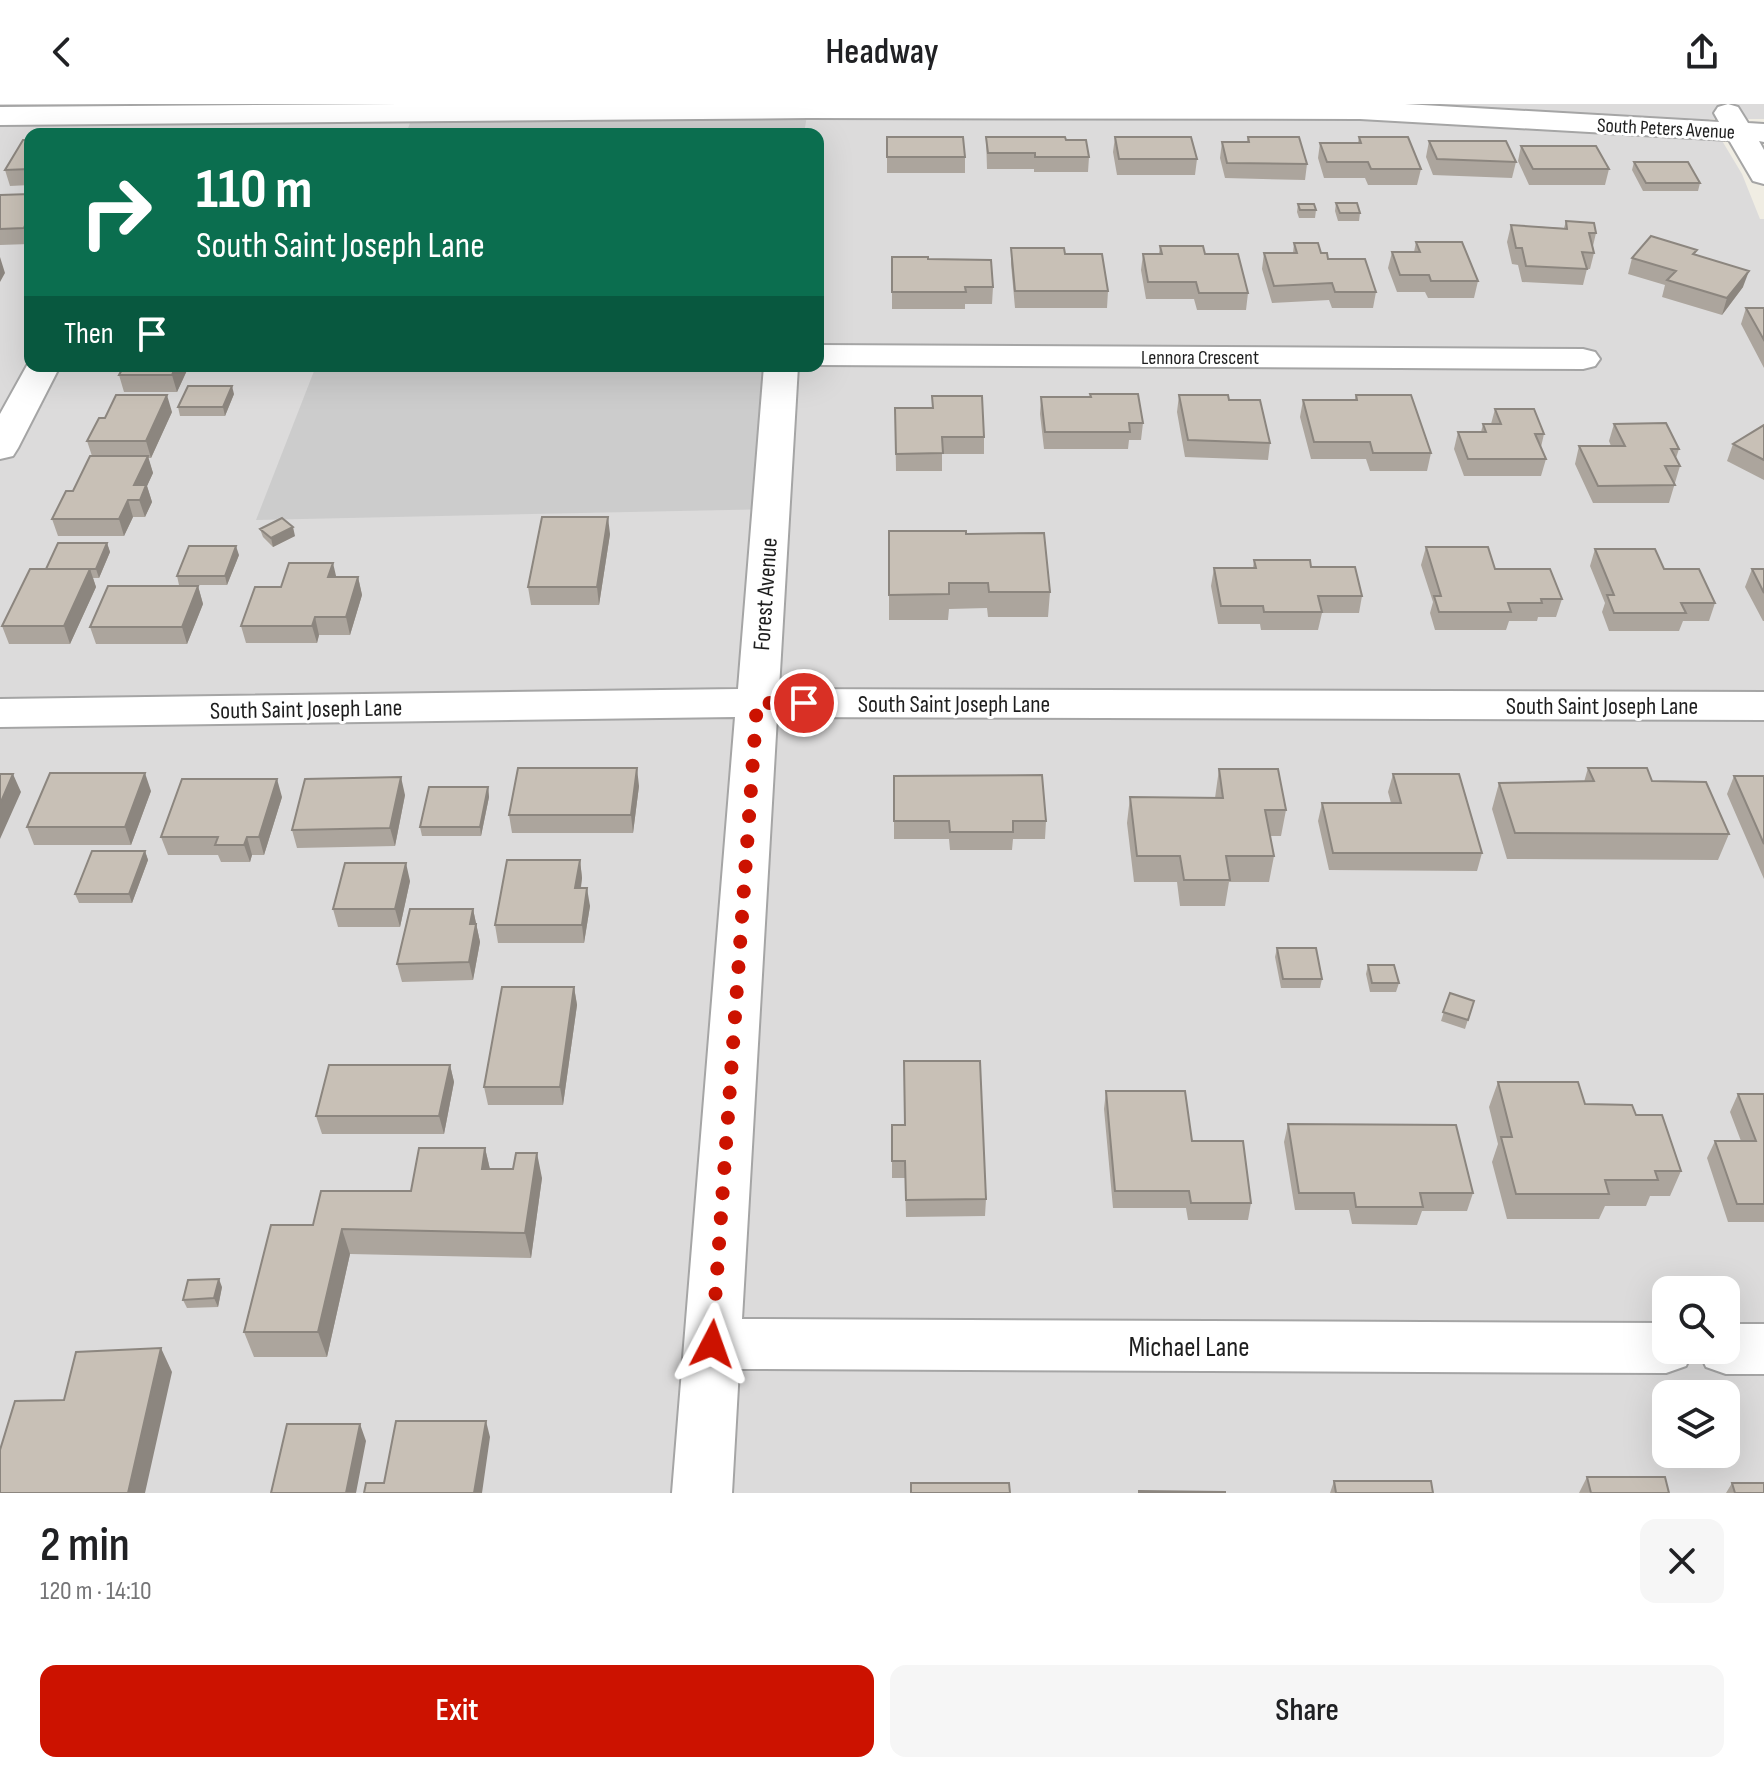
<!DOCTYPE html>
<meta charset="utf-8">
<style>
:root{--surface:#fff;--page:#f6f6f6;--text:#202124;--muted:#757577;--accent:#cc1200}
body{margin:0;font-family:"Sofia Sans Condensed",sans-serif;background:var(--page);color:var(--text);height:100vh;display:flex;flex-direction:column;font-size:30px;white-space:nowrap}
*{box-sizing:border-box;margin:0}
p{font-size:26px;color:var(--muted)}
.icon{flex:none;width:44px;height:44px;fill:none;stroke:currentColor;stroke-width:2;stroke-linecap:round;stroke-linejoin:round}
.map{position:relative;height:1389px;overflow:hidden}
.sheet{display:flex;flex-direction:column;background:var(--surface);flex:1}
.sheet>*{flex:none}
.guide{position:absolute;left:24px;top:24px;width:800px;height:244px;border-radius:16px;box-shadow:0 8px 32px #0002;background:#0b6e4f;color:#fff;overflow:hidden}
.tools{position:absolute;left:1652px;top:1172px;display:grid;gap:16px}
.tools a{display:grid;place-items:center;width:88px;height:88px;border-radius:16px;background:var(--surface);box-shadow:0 8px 32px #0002;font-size:40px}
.pin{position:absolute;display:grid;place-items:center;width:68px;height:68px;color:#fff;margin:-34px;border:4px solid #fff;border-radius:50%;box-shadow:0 2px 8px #0007}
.me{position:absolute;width:88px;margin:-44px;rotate:4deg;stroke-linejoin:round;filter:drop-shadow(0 0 6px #0008)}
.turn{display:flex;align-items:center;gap:28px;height:168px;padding:0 40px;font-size:36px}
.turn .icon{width:104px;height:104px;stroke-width:2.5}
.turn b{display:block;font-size:56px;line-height:68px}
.then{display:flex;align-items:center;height:76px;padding:0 40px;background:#0003;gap:16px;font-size:30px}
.round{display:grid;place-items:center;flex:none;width:84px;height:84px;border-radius:16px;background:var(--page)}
.headline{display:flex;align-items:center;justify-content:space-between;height:136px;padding:0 40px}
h1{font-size:48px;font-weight:600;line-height:60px}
.action{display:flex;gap:16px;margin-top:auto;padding:16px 40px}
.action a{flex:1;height:92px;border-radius:16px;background:var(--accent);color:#fff;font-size:32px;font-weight:600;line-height:92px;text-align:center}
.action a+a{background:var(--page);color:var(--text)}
header{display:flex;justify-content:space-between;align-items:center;height:104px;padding:0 40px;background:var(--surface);font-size:36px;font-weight:600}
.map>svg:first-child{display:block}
.residential{fill:#dcdbdb;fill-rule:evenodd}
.religious{fill:#ccc}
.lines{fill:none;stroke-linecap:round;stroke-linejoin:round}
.street-casing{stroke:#a5a5a5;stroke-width:4}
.street{fill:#fff;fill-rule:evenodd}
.wall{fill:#aca59d}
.shaded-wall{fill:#8c867f}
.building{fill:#c8c0b6;stroke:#8c867f;stroke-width:2}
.route{stroke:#cc1200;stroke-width:14;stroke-dasharray:0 25.2}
.labels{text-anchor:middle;stroke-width:6;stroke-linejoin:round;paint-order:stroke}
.far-street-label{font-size:20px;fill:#1e1e1e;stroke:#fff}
.street-label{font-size:24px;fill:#1e1e1e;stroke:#fff}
.near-street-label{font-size:28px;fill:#1e1e1e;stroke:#fff}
</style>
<header><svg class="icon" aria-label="back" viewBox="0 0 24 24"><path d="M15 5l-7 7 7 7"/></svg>Headway<svg class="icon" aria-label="share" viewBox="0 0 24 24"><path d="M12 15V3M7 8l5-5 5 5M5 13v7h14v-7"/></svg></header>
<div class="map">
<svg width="1764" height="1389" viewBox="0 0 1764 1389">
<rect width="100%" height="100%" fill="#f0ede3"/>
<!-- residential -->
<path class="residential" d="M0,0H1764V15H1709L1742,70L1760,115H1764V1389H0ZM30,30H818V262H30ZM1666,1186H1726V1246H1666ZM1666,1290H1726V1350H1666Z"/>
<!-- religious -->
<path class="religious" d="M808,5L804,30H406L414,8Z
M316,262H782L771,405L256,416Z"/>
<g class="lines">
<defs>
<path id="street" d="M399,0H1405L1719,18L1714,9L1718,3L1728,0L1738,3L1748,19L1764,20V38L1759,37L1764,46V80L1753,77L1729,36L1360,15L808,14L0,21V3Z
M818,241L1583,245L1595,248L1600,255L1595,262L1583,265L818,261Z
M30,256V262H60L18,344L13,352L0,355V310Z
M764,262H798L779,585L1764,588V616L777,613L742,1215L1666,1219V1246H1693L1686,1262L1666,1269L739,1265L732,1389H672L735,613L0,623V595L738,585Z
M1726,1220H1764V1270H1726L1706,1263L1698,1246H1726Z"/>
</defs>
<!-- street casing -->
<use href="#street" class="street-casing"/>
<!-- street -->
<use href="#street" class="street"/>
</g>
<!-- wall -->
<path class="wall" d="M887,33L965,53V69H887Z
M986,33L1066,36L1089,53L1088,68H1034V65H987Z
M1115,33L1197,55L1195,71H1117L1113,48Z
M1248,33L1307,60L1305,76L1225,74L1220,54L1222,38H1247Z
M1359,33L1421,65L1417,81H1368L1365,74H1324L1318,54L1320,39H1358Z
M30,36V81L10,82L5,66Z
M1429,37L1516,58L1512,74L1433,71L1426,53Z
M1521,42L1609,65L1605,81H1529L1518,57Z
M1634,58L1700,79L1698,87H1643L1632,66Z
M30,90L29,140L0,141V91Z
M1336,99L1360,109L1359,117H1338L1335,107Z
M1298,100L1316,106L1315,114H1299L1297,108Z
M1566,117L1596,129L1593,142L1594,149L1590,165H1587L1583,181L1522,178L1518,161L1512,160L1507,138L1511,121L1564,124Z
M1416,138L1478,177L1474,194H1428L1425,188H1397L1388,164L1392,148H1414Z
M1294,139L1321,149L1376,188L1373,204H1332L1329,196L1272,199L1262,165L1264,149H1293Z
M1160,142L1205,150L1248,189L1246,206H1197L1194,195H1146L1141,166L1143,150H1159Z
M1011,144L1065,150L1108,187L1107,204H1015L1011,160Z
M1697,146L1695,151L1743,183L1722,211L1662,193L1665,181L1628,170L1632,154Z
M892,153L928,155L993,183L992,200H965V205H892Z
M1746,204H1764V264L1741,220Z
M189,262L177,288H124L119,271Z
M234,290L225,312H180L178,303Z
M1179,291L1229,296L1270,339L1268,356L1185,353L1177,308Z
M1356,291L1431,349L1427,367H1370L1366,355H1311L1300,313L1303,296H1355Z
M1041,293L1143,319L1141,336H1129L1128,345H1044L1040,310Z
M895,304L984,333V350H942V367H896Z
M1495,305L1544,330L1541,343L1546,355L1541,372H1464L1454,345L1458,328H1481L1483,320H1491Z
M172,308L151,354H148L153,369L147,382L152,398L145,413H133L124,432H58L52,415L73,387L92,352L87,337Z
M1614,320L1679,345L1676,354L1680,362L1669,399H1593L1575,360L1579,342H1611L1609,337Z
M1764,321V376L1727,357L1733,340Z
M260,425L295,432L273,443L263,433Z
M889,427L966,430L1050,488L1048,513H988L987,504L949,505L948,516H889Z
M610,430L599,501H531L528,483Z
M107,439L110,448L99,474H93L96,483L70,540H9L2,522Z
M1426,443L1495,465L1562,495L1556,513H1538L1537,517H1509L1506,526H1435L1430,509L1433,498L1421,461Z
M1595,445L1664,465L1715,499L1709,517H1683L1679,527H1609L1602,508L1605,499L1590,462Z
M239,451L227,481H179L177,472Z
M1254,456L1311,463L1362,492L1359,509H1322L1318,526H1261L1260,520H1218L1211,482L1214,464H1253Z
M1752,465H1764V517H1763L1745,483Z
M336,473H358L362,491L350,531H319L317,539H246L241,522L281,483Z
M198,482L203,500L187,540H96L90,523Z
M1588,664L1652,677L1729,730L1718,756L1507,755L1492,705L1499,679L1584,678Z
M1219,665L1286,706L1281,732H1270L1274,752L1269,778H1229L1225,802H1180L1177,778H1134L1127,719L1130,693L1215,694Z
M1393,670L1482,749L1477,767L1329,766L1318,717L1322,699H1391L1388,688Z
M894,672L1046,717L1045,735H1013L1012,746H950L949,735H894Z
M1734,672H1764V775L1727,690Z
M639,682L633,729H512L509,711Z
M488,683L489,693L481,732H422L420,723Z
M151,687L131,741H34L27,723Z
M405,691L395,742L297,744L292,726Z
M282,693L264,751H252L250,758H221L218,751H168L161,733Z
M145,747L148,756L132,799H79L75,790Z
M580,756L582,774L581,784L590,802L584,839H498L495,821Z
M410,777L400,823H338L333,805Z
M473,805L480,838L473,876L402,878L397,860Z
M1277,844L1322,875L1320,884H1281L1275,853Z
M1368,861L1399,879L1396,888H1370L1366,870Z
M574,883L577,901L563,1001H488L484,983Z
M1450,889L1474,897L1465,925L1441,917Z
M450,961L454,978L444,1030H322L316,1012Z
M1498,978L1585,1000L1636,1011L1681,1067L1670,1092H1650L1646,1102H1605L1599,1115H1507L1492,1058L1498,1040L1489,1003Z
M1106,987L1192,1037L1251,1099L1248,1116H1188L1186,1104H1113L1104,1005Z
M1738,990H1764V1118H1728L1707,1054L1715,1037H1741L1730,1008Z
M1288,1020L1473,1089L1467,1107H1422L1417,1121L1352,1120L1349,1106H1295L1284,1038Z
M892,1021H905L986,1095L985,1112L906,1113L905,1074H892Z
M485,1044L490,1065L542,1074L531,1154L350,1150L327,1253H254L244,1228L313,1121L411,1087Z
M222,1183L218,1203L187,1204L183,1196Z
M1587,1373L1669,1389H1579Z
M1334,1377L1336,1389H1330Z
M1732,1379L1764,1389H1726Z"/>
<!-- shaded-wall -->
<path class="shaded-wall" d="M30,110V138L29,140L24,124Z
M0,153L5,169L0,178Z
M1749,167L1743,183L1722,211L1727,194Z
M176,262H189L177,288L172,271Z
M232,282L234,290L225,312L223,303Z
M167,291L172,308L151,354L146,337Z
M148,352L153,369L147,382L152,398L145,413L134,381Z
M128,396L133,413L124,432L119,415Z
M608,413L610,430L599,501L597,483Z
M293,423L295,432L273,443L271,434Z
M107,439L110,448L99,474L96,465Z
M236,442L239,451L227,481L225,472Z
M333,459L337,476L328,473Z
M90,465L96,483L70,540L64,522Z
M358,473L362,491L350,531L346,513Z
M198,482L203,500L187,540L182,523Z
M315,513L319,531L317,539L312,522Z
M637,664L639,682L633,729L631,711Z
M145,669L151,687L131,741L125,723Z
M13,670L21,688L0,735V700Z
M401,673L405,691L395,742L390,724Z
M277,675L282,693L264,751L259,733Z
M488,683L489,693L481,732L480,723Z
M247,733L252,751L250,758L244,741Z
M145,747L148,756L132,799L129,790Z
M580,756L582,774L578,802L575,784Z
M406,759L410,777L400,823L395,805Z
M587,784L590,802L584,839L582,821Z
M473,805L480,838L473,876L469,858L470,820Z
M574,883L577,901L563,1001L560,983Z
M450,961L454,978L444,1030L439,1012Z
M485,1044L491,1070L482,1065Z
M537,1049L542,1074L531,1154L525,1129Z
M342,1125L350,1150L327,1253L318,1228Z
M219,1175L222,1183L218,1203L214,1194Z
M161,1244L172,1268L145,1389H128Z
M486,1317L490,1333L482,1389H474Z
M360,1320L366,1337L356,1389H346Z"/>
<!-- building -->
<path class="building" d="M887,33H963L965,53H887Z
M986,33H1065L1066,36H1086L1089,53H1035V49H988Z
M1115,33H1191L1197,55H1119Z
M1248,33H1299L1307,60L1227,59L1222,38H1249Z
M1359,33H1408L1421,65H1371L1368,58H1327L1320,39H1361Z
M23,36H30V65L5,66Z
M1429,37H1506L1516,58L1437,55Z
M1521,42H1596L1609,65H1533Z
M1634,58H1688L1700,79H1646Z
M30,90V110L24,124L0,125V91Z
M1336,99H1357L1360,109H1340Z
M1298,100H1314L1316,106H1300Z
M1566,117L1594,119L1596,129H1589L1594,149L1582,148L1587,165L1526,162L1522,144H1516L1511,121L1567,125Z
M1651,132L1697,146L1693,150L1749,167L1727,194L1667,176L1676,167L1632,154Z
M1416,138H1462L1478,177H1431L1429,171H1400L1392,148H1420Z
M1294,139H1318L1321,149H1327L1328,155H1365L1376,188H1335L1332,179L1274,182L1264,149H1297Z
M1160,142H1203L1205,150H1238L1248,189H1199L1196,178H1148L1143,150H1162Z
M1011,144H1064L1065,150H1102L1108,187H1015Z
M892,153H928V155L991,156L993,183H965L966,188H892Z
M1746,204H1764V236Z
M124,262H176L172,271H119Z
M188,282H232L223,303H178Z
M1090,290H1138L1143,319H1129L1130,328H1045L1041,293H1091Z
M116,291H167L146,337H87L99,314H105Z
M1179,291H1228L1229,296H1260L1270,339L1188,336Z
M1356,291H1411L1431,349H1373L1370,338H1314L1303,296H1357Z
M932,292H982L984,333H942L943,349L896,350L895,304H933Z
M1495,305H1534L1544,330H1535L1546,355H1468L1458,328H1486L1483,320H1501Z
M1666,319L1679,345H1671L1680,362H1665L1675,381L1598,382L1579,342H1625L1614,320Z
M1764,321V356L1733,340Z
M90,352H148L134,381H146L140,396H128L119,415H52L66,387H73Z
M542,413H608L597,483H528Z
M282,414L293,423L271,434L260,425Z
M889,427H966V430L1044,429L1050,488H989L988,479H949V490L889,491Z
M58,439H107L96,465H46Z
M189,442H236L225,472H177Z
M1426,443H1488L1495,465H1550L1562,495H1541L1542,499H1508L1511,508H1439L1434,492H1441Z
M1595,445H1655L1664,465H1699L1715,499H1681L1686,509H1614L1607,491H1614Z
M1254,456H1310L1311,463H1355L1362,492H1318L1322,508H1264L1263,502H1221L1214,464H1256Z
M289,459H333L328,473H358L346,513H315L312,522H241L255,483H281Z
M30,465H90L64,522H2Z
M1752,465H1764V489Z
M108,482H198L182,523H90Z
M518,664H637L631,711H509Z
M1588,664H1647L1652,677L1706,678L1729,730L1515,729L1499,679L1594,677Z
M1219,665H1278L1286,706H1265L1274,752H1226L1230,776H1184L1180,752H1137L1130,693L1223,694Z
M50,669H145L125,723H27Z
M0,670H13L0,700Z
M1393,670H1459L1482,749H1333L1322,699H1401Z
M1042,671L1046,717H1013V728H950L949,717H894V672Z
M1734,672H1764V740Z
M401,673L390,724L292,726L305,675Z
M182,675H277L259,733H247L244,741H215L218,733H161Z
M429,683H488L480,723H420Z
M92,747H145L129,790H75Z
M507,756H580L575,784H587L582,821H495Z
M345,759H406L395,805H333Z
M410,805H473L470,820H476L469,858L397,860Z
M1277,844H1316L1322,875H1283Z
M1368,861H1394L1399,879H1372Z
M502,883H574L560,983H484Z
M1450,889L1474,897L1468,916L1443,908Z
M904,957H980L986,1095L906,1096L905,1057H892V1021H905Z
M329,961H450L439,1012H316Z
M1498,978H1578L1585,1000L1632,1001L1636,1011H1662L1681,1067H1655L1658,1076H1605L1609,1090H1516L1501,1033H1512Z
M1106,987H1185L1192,1037H1243L1251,1099H1191L1189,1087H1115Z
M1738,990H1764V1100H1737L1715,1037H1756Z
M1288,1020L1456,1021L1473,1089H1420L1423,1103H1356L1354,1089H1299Z
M419,1044H485L482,1065H513L516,1049H537L525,1129L342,1125L318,1228H244L271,1121H313L321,1087H411Z
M219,1175L214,1194L183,1196L188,1176Z
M161,1244L128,1389H0V1346L15,1297L64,1296L76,1248Z
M396,1317H486L474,1389H364L366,1379H384Z
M287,1320H360L346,1389H271Z
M1587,1373H1665L1669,1389H1591Z
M1334,1377H1431L1433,1389H1336Z
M911,1379H1009L1010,1389H911Z
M1732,1379H1764V1389H1735Z
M1139,1387L1225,1388V1389H1139Z"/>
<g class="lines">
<!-- route -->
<path class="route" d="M712,1240L757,599H804"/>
</g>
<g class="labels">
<!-- far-street labels -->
<g class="far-street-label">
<text transform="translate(1666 24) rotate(3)" y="7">South Peters Avenue</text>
<text x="1200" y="260">Lennora Crescent</text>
</g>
<!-- street labels -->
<g class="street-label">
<text transform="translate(765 490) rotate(-86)" y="8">Forest Avenue</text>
<text x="954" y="608">South Saint Joseph Lane</text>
<text x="1602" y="610">South Saint Joseph Lane</text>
<text transform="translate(306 605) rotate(-1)" y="8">South Saint Joseph Lane</text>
</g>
<!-- near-street labels -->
<g class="near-street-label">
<text x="1189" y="1252">Michael Lane</text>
</g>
</g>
</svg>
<div class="tools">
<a><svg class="icon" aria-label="search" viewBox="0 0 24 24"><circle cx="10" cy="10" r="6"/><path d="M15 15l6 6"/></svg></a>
<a><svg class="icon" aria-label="layers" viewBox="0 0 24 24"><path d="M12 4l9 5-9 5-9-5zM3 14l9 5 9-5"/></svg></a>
</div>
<div class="pin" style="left:804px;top:599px;background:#d93025"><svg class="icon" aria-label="arrive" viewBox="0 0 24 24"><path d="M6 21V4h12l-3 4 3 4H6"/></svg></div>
<svg class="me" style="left:712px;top:1240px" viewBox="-20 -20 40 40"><path d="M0-17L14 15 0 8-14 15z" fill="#cc1200" stroke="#fff" stroke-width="4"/></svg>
<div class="guide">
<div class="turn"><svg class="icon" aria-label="right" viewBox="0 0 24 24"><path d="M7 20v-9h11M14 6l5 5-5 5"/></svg><div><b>110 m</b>South Saint Joseph Lane</div></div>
<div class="then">Then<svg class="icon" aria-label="arrive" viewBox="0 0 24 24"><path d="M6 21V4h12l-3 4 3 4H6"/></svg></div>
</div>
</div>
<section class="sheet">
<div class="headline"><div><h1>2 min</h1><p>120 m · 14:10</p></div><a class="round"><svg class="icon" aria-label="close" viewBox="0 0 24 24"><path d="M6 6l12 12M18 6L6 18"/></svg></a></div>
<div class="action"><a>Exit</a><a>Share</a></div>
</section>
